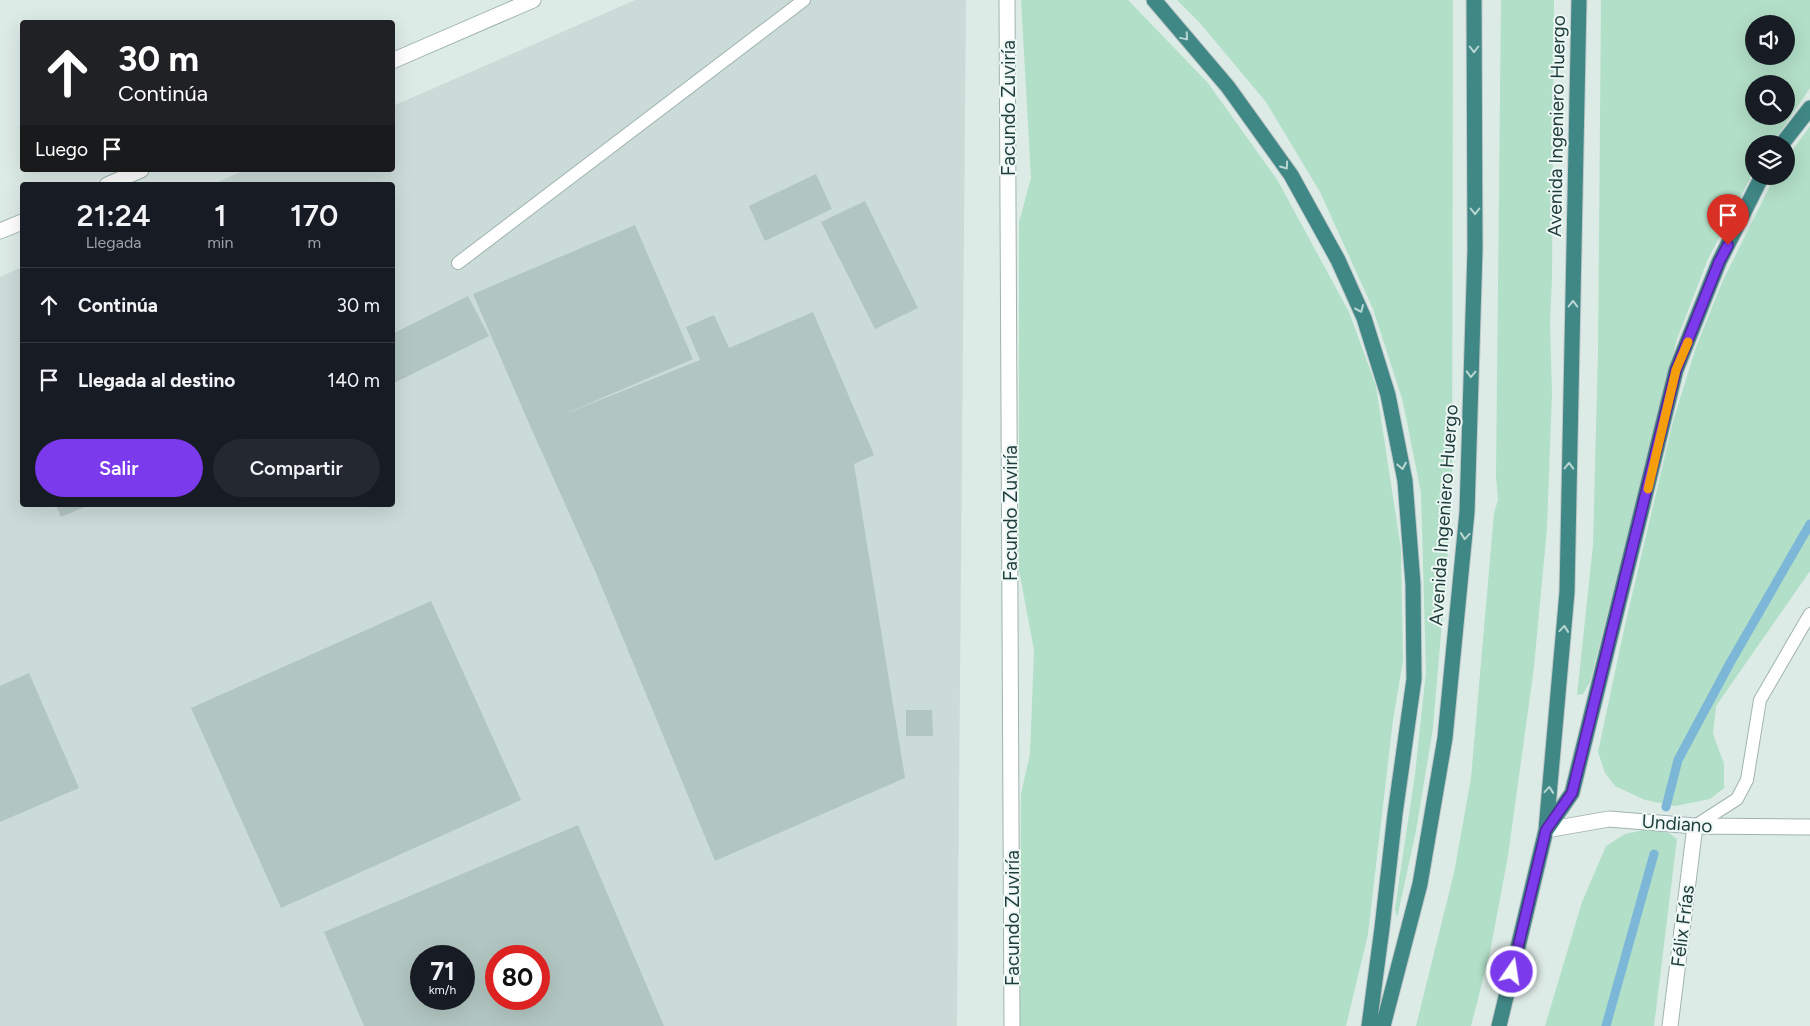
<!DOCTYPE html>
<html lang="es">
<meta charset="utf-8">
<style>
:root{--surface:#171b24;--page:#242831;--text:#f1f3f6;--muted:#9ea1a6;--line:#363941;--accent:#7c3aed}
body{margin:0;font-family:Figtree,sans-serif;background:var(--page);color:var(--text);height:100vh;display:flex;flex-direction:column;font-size:19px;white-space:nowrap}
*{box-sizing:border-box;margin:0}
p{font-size:16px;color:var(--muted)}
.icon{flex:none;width:28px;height:28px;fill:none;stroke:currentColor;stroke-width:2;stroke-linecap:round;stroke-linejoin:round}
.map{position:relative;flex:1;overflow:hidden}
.drawer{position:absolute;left:20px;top:182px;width:375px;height:325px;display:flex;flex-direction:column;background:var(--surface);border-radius:5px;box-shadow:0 5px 20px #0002}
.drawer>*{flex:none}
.top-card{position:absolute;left:20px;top:20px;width:375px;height:152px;border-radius:5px;box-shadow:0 5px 20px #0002;background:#202124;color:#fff;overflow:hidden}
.fabs{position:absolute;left:1745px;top:15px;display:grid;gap:10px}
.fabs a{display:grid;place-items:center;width:50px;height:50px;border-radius:50%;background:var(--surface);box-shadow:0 5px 20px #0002;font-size:25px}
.speed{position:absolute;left:410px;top:945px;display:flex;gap:10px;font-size:25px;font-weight:700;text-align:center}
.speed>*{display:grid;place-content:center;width:65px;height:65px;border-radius:50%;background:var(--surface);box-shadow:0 5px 20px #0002;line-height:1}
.speed small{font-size:12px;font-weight:400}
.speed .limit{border:8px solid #d22;background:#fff;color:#111}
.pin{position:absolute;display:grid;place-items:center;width:42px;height:42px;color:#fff;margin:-51px -21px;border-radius:50% 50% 50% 0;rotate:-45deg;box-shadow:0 0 5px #0007}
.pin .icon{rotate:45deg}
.me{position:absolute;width:55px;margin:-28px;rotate:13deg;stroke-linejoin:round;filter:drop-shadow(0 0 4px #0008)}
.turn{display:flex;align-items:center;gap:18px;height:105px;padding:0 15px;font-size:22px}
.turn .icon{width:65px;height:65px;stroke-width:2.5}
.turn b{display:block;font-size:35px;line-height:42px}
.then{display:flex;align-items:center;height:48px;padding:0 15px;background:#0003;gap:10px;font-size:19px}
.eta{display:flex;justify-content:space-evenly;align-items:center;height:85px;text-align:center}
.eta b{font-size:30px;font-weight:600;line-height:35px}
.cta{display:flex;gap:10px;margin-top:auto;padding:10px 15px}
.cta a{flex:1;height:58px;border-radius:30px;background:var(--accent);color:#fff;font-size:20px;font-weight:600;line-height:58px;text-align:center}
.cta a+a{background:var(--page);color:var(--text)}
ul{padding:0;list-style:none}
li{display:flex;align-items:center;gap:15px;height:75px;padding:0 15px;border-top:1px solid var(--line)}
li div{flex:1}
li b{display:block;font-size:19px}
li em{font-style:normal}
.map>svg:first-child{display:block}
.built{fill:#cbdbd7;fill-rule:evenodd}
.green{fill:#b2dfc7;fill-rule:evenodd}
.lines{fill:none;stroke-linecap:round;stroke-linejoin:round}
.stream{stroke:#7db7d8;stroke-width:9}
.building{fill:#b2c6c1;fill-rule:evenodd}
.service-casing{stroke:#a0b3b0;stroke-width:14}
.minor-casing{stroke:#a0b3b0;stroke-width:17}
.trunk-casing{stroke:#c0c8c8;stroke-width:17}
.service{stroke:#fff;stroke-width:12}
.minor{stroke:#fff;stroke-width:15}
.trunk{stroke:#408886;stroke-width:15}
.oneway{stroke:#b9d6d3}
.route-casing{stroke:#51269a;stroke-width:12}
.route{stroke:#7c3aed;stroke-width:9}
.slow{stroke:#f59e0b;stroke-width:9}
.labels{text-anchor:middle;stroke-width:4;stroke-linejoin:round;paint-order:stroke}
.street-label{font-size:19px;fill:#1d3c3a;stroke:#edf7f4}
</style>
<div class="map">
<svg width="1810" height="1026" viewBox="0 0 1810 1026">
<rect width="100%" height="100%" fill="#ddebe7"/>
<!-- built -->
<path class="built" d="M635,0H966L957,1026H0V277L22,267V505H392V185H211L245,170H392L393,106ZM421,956H464V999H421ZM496,956H539V999H496Z"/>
<!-- green -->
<path class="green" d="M1021,0H1128L1208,83L1278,181L1349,312L1376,386L1401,549L1403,661L1393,720L1368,934L1346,1026H1020L1021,794L1030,754L1034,650L1019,570V222L1031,178Z
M1177,0H1453L1452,504L1433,728L1416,831L1397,918L1395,908L1415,774L1426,672L1421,493L1403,402L1373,309L1320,192L1266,102L1199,22Z
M1501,0H1554L1552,279L1550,322L1552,393L1547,528L1534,667L1508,856L1490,952L1471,1026H1416L1454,873L1471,778L1494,513L1498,500L1496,477Z
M1601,0H1810V88L1772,144H1754V171L1708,259L1677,339L1590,682L1583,694L1577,695L1593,545L1598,352ZM1754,24H1786V56H1754ZM1754,84H1786V116H1754Z
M1810,126V571L1716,706L1713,734L1724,764V788L1710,799L1675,806L1645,800L1615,786L1605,773L1598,752L1625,625L1673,421L1696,347L1723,280L1775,176H1786V159Z
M1649,829L1669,833L1677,839L1654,1026H1545L1582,902L1606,846L1625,834Z"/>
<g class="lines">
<!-- stream -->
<path class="stream" d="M1666,807L1678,760L1730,663L1810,524
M1606,1026L1654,854"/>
</g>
<!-- building -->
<path class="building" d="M816,174L832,209L765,241L749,206Z
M865,201L918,308L875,329L821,222Z
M635,225L693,359L560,416L700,360L686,327L714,315L729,348L813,312L874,455L854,464L905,778L715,861L596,573L531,428L473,294Z
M468,296L489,336L392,384V334Z
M56,505H89L61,517Z
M431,601L521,800L281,908L191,708Z
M29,673L79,788L0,822V686Z
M906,710H932L933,736H906Z
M578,825L664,1026H364L324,932ZM421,956H464V999H421ZM496,956H539V999H496Z"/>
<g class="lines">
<defs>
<path id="service" d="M458,263L804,0
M1695,826L1737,799L1747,780L1760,700L1810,614"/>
<path id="minor" d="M1007,0L1012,1026
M392,61L533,0
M107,185L141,170
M0,231L22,222
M1546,830L1609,819L1695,826L1810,827
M1670,1026L1695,826"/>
<path id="trunk" d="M1154,0L1228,87L1291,175L1338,260L1364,318L1388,395L1405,481L1413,584L1414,679L1395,814L1382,928L1369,1026
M1782,144L1810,108
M1547,829L1572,793L1676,370L1719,262L1762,176
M1383,1026L1420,884L1445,738L1467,512L1475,250L1474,0
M1499,1026L1546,830L1567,592L1579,0"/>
</defs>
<!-- service casing -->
<use href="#service" class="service-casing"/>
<!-- minor casing -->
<use href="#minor" class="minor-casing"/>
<!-- trunk casing -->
<use href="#trunk" class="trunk-casing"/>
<!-- service -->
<use href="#service" class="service"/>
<!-- minor -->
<use href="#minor" class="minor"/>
<!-- trunk -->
<use href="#trunk" class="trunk"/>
</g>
<!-- one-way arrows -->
<defs><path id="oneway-chevron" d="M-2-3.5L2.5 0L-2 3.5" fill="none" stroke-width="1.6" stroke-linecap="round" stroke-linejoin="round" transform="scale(1.25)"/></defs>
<g class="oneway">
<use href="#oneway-chevron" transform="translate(1185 37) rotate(50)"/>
<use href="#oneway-chevron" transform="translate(1474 49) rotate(90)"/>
<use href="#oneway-chevron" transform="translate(1285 166) rotate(54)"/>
<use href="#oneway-chevron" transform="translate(1475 211) rotate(90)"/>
<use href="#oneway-chevron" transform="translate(1573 304) rotate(-89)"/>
<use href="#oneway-chevron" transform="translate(1360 309) rotate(66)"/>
<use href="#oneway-chevron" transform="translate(1471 374) rotate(92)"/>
<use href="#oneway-chevron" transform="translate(1402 466) rotate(79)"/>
<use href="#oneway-chevron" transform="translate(1569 466) rotate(-89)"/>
<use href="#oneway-chevron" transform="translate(1465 536) rotate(95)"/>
<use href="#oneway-chevron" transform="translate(1564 629) rotate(-85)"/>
<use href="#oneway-chevron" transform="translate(1549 790) rotate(-85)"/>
</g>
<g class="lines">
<defs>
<path id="route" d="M1512,972L1546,830L1572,793L1676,370L1719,262L1728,245"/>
</defs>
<!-- route casing -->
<use href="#route" class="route-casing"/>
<!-- route -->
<use href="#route" class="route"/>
<!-- slow -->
<path class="slow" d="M1648,489L1676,370L1688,342"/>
</g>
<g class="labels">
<!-- street labels -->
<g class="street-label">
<text transform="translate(1008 108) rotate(-90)" y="7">Facundo Zuviría</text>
<text transform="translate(1556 126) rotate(-89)" y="7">Avenida Ingeniero Huergo</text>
<text transform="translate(1010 513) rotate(-90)" y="7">Facundo Zuviría</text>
<text transform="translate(1443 515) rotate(-86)" y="7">Avenida Ingeniero Huergo</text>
<text transform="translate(1677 823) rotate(4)" y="7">Undiano</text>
<text transform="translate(1012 918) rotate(-90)" y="7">Facundo Zuviría</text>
<text transform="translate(1682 926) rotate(-83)" y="7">Félix Frías</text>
</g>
</g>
</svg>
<div class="fabs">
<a><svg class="icon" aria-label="sound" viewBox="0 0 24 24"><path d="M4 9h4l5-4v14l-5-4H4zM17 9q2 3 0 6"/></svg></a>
<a><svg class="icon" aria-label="search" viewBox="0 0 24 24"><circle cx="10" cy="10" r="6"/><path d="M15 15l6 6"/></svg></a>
<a><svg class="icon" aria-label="layers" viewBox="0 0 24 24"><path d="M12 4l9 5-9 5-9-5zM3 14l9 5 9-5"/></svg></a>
</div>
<div class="speed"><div>71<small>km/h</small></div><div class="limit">80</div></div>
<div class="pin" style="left:1728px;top:245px;background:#d93025"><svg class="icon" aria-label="arrive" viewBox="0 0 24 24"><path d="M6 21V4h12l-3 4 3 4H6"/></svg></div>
<svg class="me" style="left:1512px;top:972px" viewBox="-20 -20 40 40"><circle r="17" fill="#7c3aed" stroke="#fff" stroke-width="3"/><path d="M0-11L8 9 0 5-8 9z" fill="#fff"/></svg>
<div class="top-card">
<div class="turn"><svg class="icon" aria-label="ahead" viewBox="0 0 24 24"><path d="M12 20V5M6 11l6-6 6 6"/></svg><div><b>30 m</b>Continúa</div></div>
<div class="then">Luego<svg class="icon" aria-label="arrive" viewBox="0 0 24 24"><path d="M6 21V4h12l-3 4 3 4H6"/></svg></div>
</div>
<section class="drawer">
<div class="eta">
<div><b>21:24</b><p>Llegada</p></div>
<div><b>1</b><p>min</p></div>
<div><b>170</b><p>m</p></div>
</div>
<ul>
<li><svg class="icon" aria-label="ahead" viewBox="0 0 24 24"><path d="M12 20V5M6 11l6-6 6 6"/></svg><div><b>Continúa</b></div><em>30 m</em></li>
<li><svg class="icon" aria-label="arrive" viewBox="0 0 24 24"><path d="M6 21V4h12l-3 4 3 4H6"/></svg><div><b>Llegada al destino</b></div><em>140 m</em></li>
</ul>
<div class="cta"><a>Salir</a><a>Compartir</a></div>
</section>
</div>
